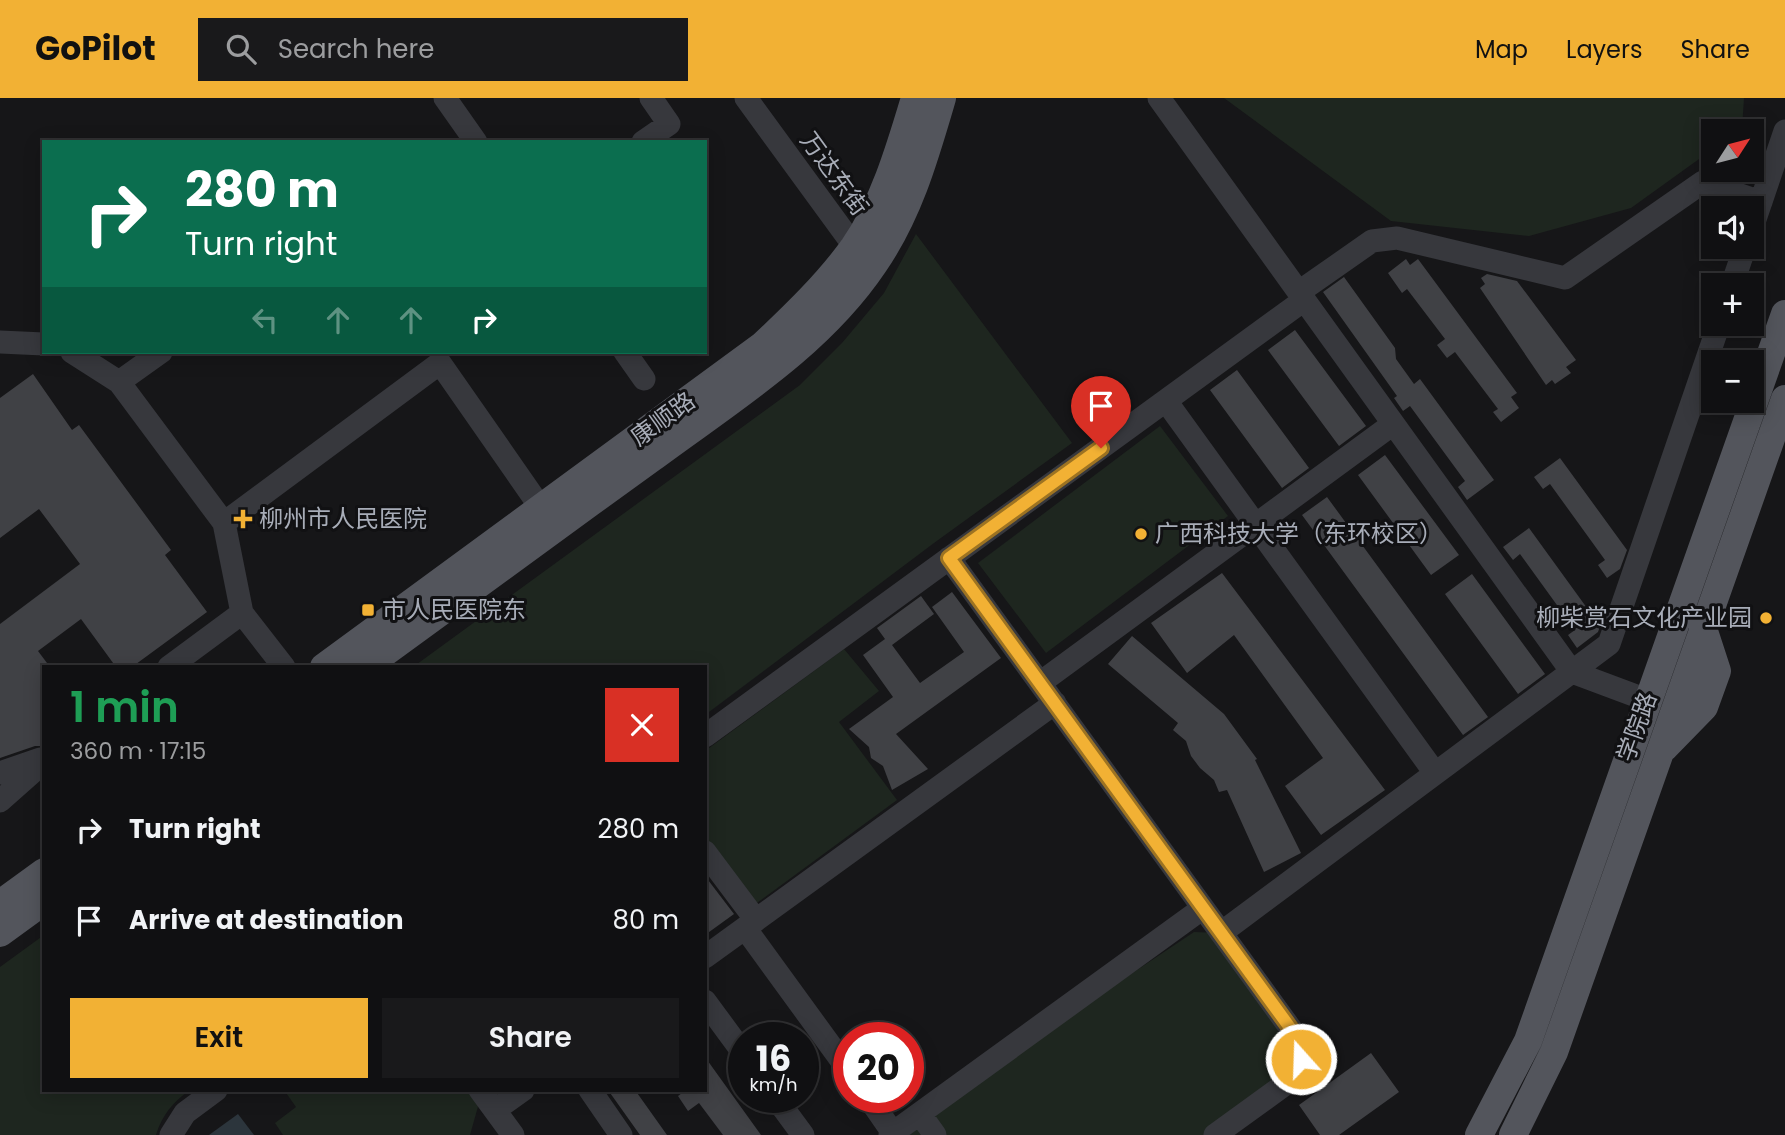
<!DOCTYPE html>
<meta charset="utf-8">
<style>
:root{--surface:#101012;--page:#19191b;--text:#f1f3f6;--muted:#9c9d9f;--line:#303032;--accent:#f2b134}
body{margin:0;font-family:Poppins,"Noto Sans SC",sans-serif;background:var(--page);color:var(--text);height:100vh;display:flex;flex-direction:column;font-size:26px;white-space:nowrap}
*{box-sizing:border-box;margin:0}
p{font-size:23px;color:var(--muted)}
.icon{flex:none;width:38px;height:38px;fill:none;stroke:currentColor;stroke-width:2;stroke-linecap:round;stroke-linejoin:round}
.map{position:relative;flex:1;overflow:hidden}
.side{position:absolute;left:42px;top:567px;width:665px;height:427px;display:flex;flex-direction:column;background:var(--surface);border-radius:0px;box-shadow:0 4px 18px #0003,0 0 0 2px var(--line)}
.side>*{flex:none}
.hud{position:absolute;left:42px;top:42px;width:665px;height:214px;border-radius:0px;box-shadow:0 4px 18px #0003,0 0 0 2px var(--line);background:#0b6e4f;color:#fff;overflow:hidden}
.needle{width:46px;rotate:54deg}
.fabs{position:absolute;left:1701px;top:21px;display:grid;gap:14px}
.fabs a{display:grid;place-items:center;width:63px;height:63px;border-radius:0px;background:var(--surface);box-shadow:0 4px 18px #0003,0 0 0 2px var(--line);font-size:35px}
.speed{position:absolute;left:728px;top:924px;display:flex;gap:14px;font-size:35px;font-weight:700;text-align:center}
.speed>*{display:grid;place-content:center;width:91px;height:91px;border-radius:50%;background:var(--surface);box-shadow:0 4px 18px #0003,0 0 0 2px var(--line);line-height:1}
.speed small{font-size:18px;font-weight:400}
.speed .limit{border:10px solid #d22;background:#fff;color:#111}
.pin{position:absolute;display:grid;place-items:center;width:60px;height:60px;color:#fff;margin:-72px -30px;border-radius:50% 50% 50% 0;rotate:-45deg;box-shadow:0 0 7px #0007}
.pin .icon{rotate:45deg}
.me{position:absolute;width:77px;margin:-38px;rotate:340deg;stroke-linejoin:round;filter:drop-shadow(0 0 5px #0008)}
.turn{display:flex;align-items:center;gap:24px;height:147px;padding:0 28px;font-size:32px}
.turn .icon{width:91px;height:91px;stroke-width:2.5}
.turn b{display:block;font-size:49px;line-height:60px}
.lanes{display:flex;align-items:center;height:66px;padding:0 28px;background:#0003;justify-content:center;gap:35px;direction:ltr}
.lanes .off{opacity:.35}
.round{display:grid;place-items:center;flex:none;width:74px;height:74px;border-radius:0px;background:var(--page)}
.headline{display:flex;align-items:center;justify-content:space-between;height:119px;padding:0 28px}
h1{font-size:42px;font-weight:600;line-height:52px;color:#1e9e55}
.primary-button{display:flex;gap:14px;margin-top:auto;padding:14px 28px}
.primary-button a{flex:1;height:80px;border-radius:0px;background:var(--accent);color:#111;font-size:28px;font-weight:600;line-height:80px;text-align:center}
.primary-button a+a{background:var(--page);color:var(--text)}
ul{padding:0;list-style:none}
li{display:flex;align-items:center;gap:21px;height:91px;padding:0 28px}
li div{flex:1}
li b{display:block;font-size:26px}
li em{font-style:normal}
header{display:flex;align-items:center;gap:42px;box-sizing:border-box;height:98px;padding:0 35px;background:var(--accent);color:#111}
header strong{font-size:33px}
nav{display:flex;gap:38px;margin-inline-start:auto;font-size:24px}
.search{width:490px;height:63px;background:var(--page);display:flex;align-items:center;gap:18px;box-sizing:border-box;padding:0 24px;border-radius:0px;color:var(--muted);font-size:26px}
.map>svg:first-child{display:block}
.green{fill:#1e261f}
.water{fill:#2c353c}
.building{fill:#404145}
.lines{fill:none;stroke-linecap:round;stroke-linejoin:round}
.minor{stroke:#37383d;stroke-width:23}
.major{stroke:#53555c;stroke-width:28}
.route-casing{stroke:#9d7322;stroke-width:18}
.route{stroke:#f2b134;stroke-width:12}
.poi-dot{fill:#f2b134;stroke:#111113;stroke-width:2.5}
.labels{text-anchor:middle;stroke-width:6;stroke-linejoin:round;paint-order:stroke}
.street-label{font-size:24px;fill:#a8adb8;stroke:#111113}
.poi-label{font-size:24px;fill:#a8adb8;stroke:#111113;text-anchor:start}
</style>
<header>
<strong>GoPilot</strong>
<div class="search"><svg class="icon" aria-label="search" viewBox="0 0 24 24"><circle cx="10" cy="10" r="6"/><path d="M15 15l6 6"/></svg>Search here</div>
<nav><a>Map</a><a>Layers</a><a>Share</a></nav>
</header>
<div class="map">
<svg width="1785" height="1037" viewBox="0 0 1785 1037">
<rect width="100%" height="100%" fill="#161618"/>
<!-- green -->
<path class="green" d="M1224,0H1744L1742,31L1713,33V51L1631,110L1529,138L1391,123Z
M916,136L1072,345L934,445L705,617V569H413L800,287L842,245L884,195Z
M1160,328L1228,418L1046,555L978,465Z
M844,551L879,593L839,624L897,702L750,810L705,750V653Z
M1194,834L1221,835L1301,961L1215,1037H895L893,1035Z
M44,837V992H190C173,1004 162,1017 156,1037H0V869Z
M284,992H470L479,1005L470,1037H283L275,1025L296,1009Z"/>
<!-- water -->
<path class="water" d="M238,1016L254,1037H209Z"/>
<!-- building -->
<path class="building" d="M1406,161L1410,167L1418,161L1517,295L1511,299L1519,310L1501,324L1493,314L1498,311L1455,254L1447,260L1437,247L1445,241L1407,191L1402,195L1388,175Z
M1487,176L1517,183L1576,262L1566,269L1571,275L1555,286L1552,282L1546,287L1480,190L1485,186L1481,180Z
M1344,179L1395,250L1396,261L1414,286L1420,281L1494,382L1467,402L1458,389L1465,383L1410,308L1403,313L1394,300L1397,298L1323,194Z
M1295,232L1366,328L1339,348L1268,252Z
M1237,272L1309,370L1282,390L1210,292Z
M33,276L72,332L79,327L171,452L165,457L207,514L132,569H116L81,521L38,553L50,569H44V648H35L0,660V526L80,466L39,411L0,440V300Z
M1385,357L1459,457L1431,477L1358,377Z
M1560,360L1627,452L1620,471L1607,480L1598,467L1605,462L1550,386L1543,391L1534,379Z
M1327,399L1488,619L1463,637L1302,417Z
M1529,430L1600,528L1598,534L1577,550L1568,537L1575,532L1520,456L1513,462L1503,449Z
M1222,475L1385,692L1321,737L1285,688L1323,660L1234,537L1187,575L1151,525Z
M1472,476L1545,576L1518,596L1445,496Z
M952,494L1001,560L896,636L928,671L892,692L883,668L871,660L869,649L849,631L893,599L863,557L885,541L877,530L921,498L934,516L892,547L920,585L964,554L932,509Z
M1132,538L1224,616L1257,661L1255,662L1301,755L1264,774L1227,692L1219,694L1214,682L1200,670L1191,658L1186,643L1173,632L1178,625L1108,566Z
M705,778L734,816L705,837Z
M1371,955L1399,994L1339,1037H1320L1299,1007Z
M705,959L761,1037H723L699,1005L688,1013L678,998L686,992H705Z
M608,992H635L667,1037H640Z"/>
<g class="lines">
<!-- minor -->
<path class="minor" d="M445,0L476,44
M746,0L854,148
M1159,0L1572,574L1647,602
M643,44L669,26L651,0
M1752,130L1785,33
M1732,187L1745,149
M1299,194L1372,143L1397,140L1565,180L1703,84L1761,104
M0,244L44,246
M72,254L119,284L224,425L242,515L284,569
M625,254L644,281
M119,284L161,254
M1166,303L1435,675
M224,425L440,265L541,410
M949,460L1296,938L1301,961L1291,982L1215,1037
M169,569L242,515
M1040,585L1393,326
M705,638L1304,202
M0,675L40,661
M0,703L44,664
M705,754L756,822
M745,830L849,973
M1221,835L1609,546L1719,226
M705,859L1055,605
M705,903L744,956
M480,992L513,1037
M590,992L621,1037
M775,999L803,1037
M868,999L893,1035
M495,1012L523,992
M920,1016L935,1037
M171,1037L185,1015L216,992
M890,1037L1203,810"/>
<!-- major -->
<path class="major" d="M324,569L763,247C795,217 828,185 854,149C884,105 900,50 915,0
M365,569C461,499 556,429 652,360C730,302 819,248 874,166C909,115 925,58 942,0
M1664,650L1704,609L1717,573L1703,530
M0,806L44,774
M0,835L44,803
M1479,1037L1528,943L1785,216
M1513,1037L1554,954L1785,301"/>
</g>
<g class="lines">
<defs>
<path id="route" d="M1101,350L949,460L1296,938L1301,961"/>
</defs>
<!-- route casing -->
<use href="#route" class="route-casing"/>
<!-- route -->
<use href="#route" class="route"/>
</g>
<!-- markers -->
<g class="poi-dot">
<path d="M239.5 410.5h7v7h7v7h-7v7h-7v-7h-7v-7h7z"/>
<circle cx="1141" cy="436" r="7"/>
<rect x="361" y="505" width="14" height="14" rx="3.5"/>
<circle cx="1766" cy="520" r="7"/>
</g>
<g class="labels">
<!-- street labels -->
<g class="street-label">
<text transform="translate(834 76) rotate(54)" y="8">万达东街</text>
<text transform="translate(663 321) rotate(-36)" y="8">康顺路</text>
<text transform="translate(1637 629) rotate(-70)" y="8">学院路</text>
</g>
<!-- poi labels -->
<g class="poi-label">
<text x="259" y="429">柳州市人民医院</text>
<text x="1155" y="444">广西科技大学（东环校区）</text>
<text x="382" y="520">市人民医院东</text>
<text x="1752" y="528" text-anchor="end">柳柴赏石文化产业园</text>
</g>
</g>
</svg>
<div class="fabs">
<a><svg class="needle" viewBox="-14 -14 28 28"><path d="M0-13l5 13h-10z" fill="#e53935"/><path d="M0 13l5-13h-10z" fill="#9c9d9f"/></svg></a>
<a><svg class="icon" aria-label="sound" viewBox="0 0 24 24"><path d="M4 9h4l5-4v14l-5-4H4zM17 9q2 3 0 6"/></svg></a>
<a>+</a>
<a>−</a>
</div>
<div class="speed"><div>16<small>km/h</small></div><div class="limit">20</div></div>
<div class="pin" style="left:1101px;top:350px;background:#d93025"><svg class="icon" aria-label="arrive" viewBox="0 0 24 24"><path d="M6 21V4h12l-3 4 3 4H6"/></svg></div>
<svg class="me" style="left:1301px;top:961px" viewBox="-20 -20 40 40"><circle r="17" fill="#f2b134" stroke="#fff" stroke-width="3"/><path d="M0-11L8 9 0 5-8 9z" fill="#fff"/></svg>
<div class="hud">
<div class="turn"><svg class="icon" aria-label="right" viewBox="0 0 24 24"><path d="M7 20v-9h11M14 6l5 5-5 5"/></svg><div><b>280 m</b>Turn right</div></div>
<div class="lanes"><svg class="icon off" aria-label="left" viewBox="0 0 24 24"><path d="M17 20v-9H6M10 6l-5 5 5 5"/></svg><svg class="icon off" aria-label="ahead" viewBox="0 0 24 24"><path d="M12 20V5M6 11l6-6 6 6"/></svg><svg class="icon off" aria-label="ahead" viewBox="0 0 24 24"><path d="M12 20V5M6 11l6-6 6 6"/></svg><svg class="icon" aria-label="right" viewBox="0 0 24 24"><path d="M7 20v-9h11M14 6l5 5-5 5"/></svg></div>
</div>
<section class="side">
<div class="headline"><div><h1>1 min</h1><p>360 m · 17:15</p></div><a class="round" style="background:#d93025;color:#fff"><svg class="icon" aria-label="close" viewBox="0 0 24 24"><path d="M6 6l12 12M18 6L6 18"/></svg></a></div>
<ul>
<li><svg class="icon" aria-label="right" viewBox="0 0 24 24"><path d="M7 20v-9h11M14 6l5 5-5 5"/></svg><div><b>Turn right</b></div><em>280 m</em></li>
<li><svg class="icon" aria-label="arrive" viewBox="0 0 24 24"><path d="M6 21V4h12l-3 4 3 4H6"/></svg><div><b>Arrive at destination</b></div><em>80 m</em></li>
</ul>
<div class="primary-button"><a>Exit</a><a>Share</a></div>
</section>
</div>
